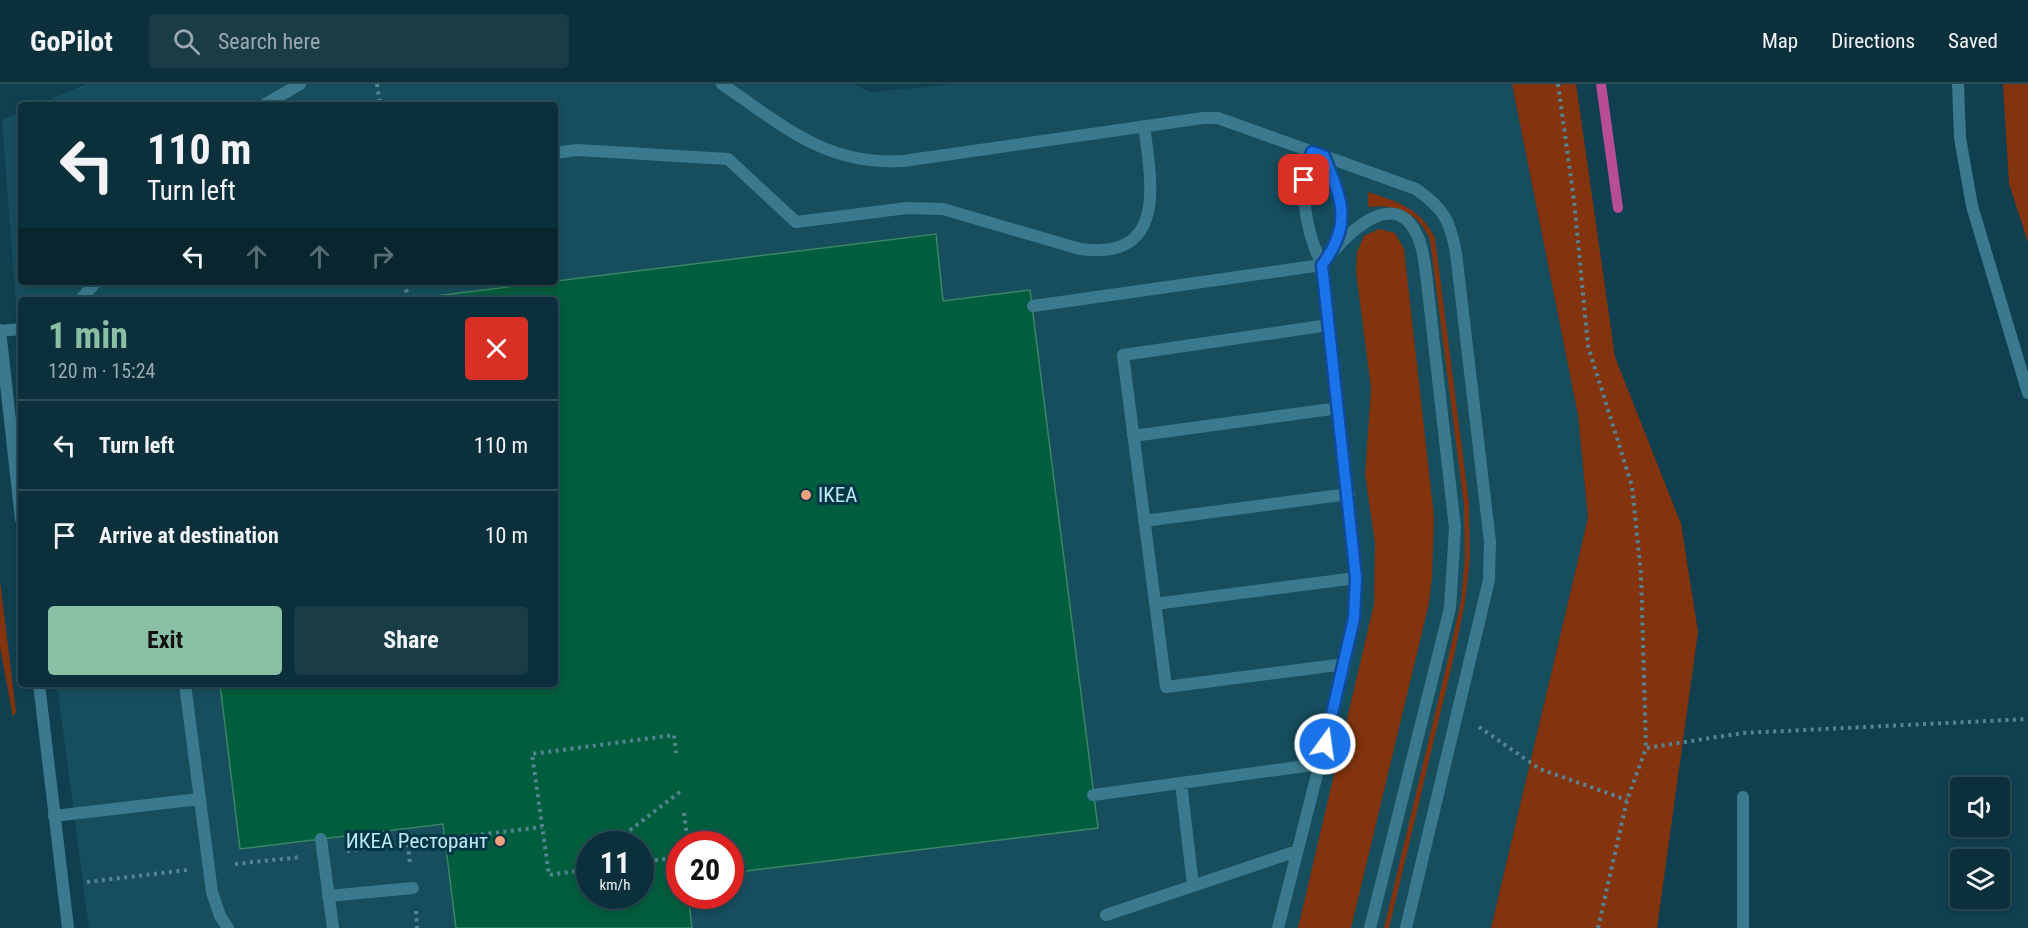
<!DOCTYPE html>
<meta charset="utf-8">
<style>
:root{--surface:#0c303b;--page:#1a3c46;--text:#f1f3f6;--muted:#9aa9af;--line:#2c4b55;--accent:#8abfa5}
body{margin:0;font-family:"Roboto Condensed",sans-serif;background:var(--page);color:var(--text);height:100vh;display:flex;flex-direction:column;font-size:22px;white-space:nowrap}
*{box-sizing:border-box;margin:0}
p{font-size:20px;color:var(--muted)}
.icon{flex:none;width:33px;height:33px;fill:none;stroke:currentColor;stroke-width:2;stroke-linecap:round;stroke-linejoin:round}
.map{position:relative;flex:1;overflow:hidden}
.drawer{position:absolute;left:18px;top:213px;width:540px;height:390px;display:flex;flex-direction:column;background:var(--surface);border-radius:6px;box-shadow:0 3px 9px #0003,0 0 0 2px var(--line)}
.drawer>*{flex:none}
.hud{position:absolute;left:18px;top:18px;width:540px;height:183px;border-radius:6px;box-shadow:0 3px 9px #0003,0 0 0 2px var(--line);background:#0c303b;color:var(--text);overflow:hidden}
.tools{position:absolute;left:1950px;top:693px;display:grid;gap:12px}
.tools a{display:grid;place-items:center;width:60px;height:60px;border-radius:6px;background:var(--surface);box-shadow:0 3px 9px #0003,0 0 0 2px var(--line);font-size:30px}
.speed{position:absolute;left:576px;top:747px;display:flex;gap:12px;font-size:30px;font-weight:700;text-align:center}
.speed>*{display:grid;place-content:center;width:78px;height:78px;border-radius:50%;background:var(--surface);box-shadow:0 3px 9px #0003,0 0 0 2px var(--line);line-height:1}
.speed small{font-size:15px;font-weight:400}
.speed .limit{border:9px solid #d22;background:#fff;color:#111}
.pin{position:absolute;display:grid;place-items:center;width:51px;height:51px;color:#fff;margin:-26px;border-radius:12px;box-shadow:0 3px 9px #0006}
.me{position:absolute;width:66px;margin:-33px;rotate:14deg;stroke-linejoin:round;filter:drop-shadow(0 0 4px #0008)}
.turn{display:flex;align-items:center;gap:21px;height:126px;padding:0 30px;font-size:27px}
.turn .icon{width:78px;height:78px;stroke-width:2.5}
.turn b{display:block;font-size:42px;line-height:51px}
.lanes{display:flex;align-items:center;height:57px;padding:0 30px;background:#0003;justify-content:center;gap:30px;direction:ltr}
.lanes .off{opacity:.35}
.round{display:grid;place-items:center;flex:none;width:63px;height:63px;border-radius:6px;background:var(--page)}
.summary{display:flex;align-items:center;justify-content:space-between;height:102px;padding:0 30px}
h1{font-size:36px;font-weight:700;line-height:45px;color:var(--accent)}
.cta{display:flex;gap:12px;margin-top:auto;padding:12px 30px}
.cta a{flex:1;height:69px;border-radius:6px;background:var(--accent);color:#111;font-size:24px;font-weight:700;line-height:69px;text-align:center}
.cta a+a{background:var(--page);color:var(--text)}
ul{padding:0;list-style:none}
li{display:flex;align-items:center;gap:18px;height:90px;padding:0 30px;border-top:2px solid var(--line)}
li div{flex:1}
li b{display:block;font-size:22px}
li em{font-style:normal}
header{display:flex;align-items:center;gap:36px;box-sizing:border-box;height:84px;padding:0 30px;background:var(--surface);border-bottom:2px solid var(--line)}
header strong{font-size:28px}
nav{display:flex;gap:33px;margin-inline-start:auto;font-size:21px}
.search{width:420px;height:54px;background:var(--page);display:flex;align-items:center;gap:15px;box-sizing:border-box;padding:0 21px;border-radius:6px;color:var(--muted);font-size:22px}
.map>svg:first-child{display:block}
.built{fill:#164e5e;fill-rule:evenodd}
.green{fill:#83330e}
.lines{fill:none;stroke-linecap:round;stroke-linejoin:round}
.stream{stroke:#b74d95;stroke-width:10}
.building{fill:#005d3d;stroke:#3a8664;stroke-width:1.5;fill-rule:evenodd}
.path{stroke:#578493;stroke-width:4;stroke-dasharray:3 4.5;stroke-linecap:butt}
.service{stroke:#3b7a8e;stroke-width:12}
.minor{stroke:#3b7a8e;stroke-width:12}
.route-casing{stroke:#114b97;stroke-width:15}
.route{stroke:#1a73e8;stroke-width:10}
.poi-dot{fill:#f2a080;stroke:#013644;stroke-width:2}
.labels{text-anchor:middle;stroke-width:6;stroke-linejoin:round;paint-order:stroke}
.poi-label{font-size:21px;fill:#bfe8f6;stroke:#013644;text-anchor:start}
</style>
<header>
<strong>GoPilot</strong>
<div class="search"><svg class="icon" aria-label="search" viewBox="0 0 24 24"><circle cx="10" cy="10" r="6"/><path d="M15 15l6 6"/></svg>Search here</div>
<nav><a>Map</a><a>Directions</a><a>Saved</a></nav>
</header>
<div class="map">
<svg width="2028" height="844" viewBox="0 0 2028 844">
<rect width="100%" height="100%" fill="#10404f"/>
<!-- built -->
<path class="built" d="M86,0H854L870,8L958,0H1512L1578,331L1588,434L1491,844H89L57,600H555V216H21V284L2,36L21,28V198H555V21H37ZM590,760H640V812H590ZM680,760H730V812H680Z"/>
<!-- green -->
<path class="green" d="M1512,0H1576L1615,273L1681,440L1698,548L1657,844H1491L1588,434L1578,331Z
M2003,0H2028V158L2009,100Z
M1368,108C1398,118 1420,124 1435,154L1469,420L1470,475L1465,518L1454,572L1389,844H1384L1449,571L1461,517L1465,474L1464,421L1430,156C1419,128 1396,120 1368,123Z
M1379,145L1395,149L1404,165L1434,433L1432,492L1429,519L1351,844H1298L1374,520L1375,459L1365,391L1371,304L1356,188L1357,168L1364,152Z
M0,497L16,628L13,633L0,563Z"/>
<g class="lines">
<!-- stream -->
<path class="stream" d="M1601,0L1618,124"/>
</g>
<!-- building -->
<path class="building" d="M936,150L943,217L1030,206L1098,744L730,789V760H680V812H688L692,844H456L443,740L240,765L220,600H555V216H427V213ZM590,760H640V812H590Z"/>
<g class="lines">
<!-- path -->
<path class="path" d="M377,0L380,21
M1558,0L1574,116L1588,262L1632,402L1641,490L1646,664
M405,198L408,216
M1479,643L1540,685L1627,716
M684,729L688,760
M408,760L410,781
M612,760L681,707
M347,767L542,743
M640,778L680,773
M235,780L301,773
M590,785L549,791L532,670L674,651L676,669
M87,798L187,786
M416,827L417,844
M1598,844L1627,716L1646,664L1743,649L2028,635"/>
<!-- service -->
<path class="service" d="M722,0C782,41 826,82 903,77L1203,34H1218L1416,105C1444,125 1450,136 1456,169L1490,458L1489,496L1406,844
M264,21L300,0
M555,69L577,66L728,75L796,138L907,124L943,125L1080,165C1167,177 1152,100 1144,42
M1324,72C1336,101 1346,129 1337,160
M80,216L96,198
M1033,222L1322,181C1342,155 1394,97 1418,153C1423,164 1424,178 1426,189L1455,444L1450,524L1370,844
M1329,241L1123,271L1166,603L1345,580
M0,247L21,245
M1133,352L1339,324
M1144,437L1349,410
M1155,520L1356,494
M185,600L212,808L220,832L228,844
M1181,699L1193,801
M1093,711L1320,680
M54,732L199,715
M321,755L333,844
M328,812L413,804
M1106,831L1297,767
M1278,844L1345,580L1354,534L1356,494L1322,181C1306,147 1297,104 1312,68"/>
<!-- minor -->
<path class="minor" d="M1958,0L1960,54L1972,122L2028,309
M0,246L21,435
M39,600L68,844
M1743,713V844"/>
</g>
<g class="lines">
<defs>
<path id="route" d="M1304,96L1312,68L1324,72C1342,116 1353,140 1322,181L1356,494L1354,534L1325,660"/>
</defs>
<!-- route casing -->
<use href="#route" class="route-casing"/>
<!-- route -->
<use href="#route" class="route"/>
</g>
<!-- markers -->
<g class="poi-dot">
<circle cx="806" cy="411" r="6"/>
<circle cx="500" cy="757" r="6"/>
</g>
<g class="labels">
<!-- poi labels -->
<g class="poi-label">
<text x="818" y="418">IKEA</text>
<text x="488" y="764" text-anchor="end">ИКЕА Ресторант</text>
</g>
</g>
</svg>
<div class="tools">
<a><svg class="icon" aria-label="sound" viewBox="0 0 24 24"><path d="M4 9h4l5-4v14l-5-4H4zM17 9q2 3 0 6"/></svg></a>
<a><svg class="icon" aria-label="layers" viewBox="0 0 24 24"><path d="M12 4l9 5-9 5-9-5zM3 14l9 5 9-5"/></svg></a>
</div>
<div class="speed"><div>11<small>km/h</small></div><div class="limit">20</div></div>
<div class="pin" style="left:1304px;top:96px;background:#d93025"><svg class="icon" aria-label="arrive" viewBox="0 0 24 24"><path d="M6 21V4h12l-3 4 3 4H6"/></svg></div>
<svg class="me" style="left:1325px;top:660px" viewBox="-20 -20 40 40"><circle r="17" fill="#1a73e8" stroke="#fff" stroke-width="3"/><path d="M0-11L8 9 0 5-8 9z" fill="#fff"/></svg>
<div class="hud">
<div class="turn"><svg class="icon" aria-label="left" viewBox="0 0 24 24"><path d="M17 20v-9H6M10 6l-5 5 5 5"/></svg><div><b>110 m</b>Turn left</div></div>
<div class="lanes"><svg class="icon" aria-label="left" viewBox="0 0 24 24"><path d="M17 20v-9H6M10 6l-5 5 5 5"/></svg><svg class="icon off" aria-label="ahead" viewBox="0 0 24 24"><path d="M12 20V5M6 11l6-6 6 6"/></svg><svg class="icon off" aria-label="ahead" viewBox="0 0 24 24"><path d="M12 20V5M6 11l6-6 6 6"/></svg><svg class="icon off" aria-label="right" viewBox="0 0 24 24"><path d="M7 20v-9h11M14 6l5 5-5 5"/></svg></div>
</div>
<section class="drawer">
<div class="summary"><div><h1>1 min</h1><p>120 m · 15:24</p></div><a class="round" style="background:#d93025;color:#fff"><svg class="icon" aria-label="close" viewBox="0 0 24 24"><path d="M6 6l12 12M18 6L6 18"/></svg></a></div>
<ul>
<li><svg class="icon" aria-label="left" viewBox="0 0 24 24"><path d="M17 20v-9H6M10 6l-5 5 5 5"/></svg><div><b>Turn left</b></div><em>110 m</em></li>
<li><svg class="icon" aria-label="arrive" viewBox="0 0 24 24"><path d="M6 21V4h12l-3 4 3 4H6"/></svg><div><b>Arrive at destination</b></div><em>10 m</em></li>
</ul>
<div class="cta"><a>Exit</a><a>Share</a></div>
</section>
</div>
